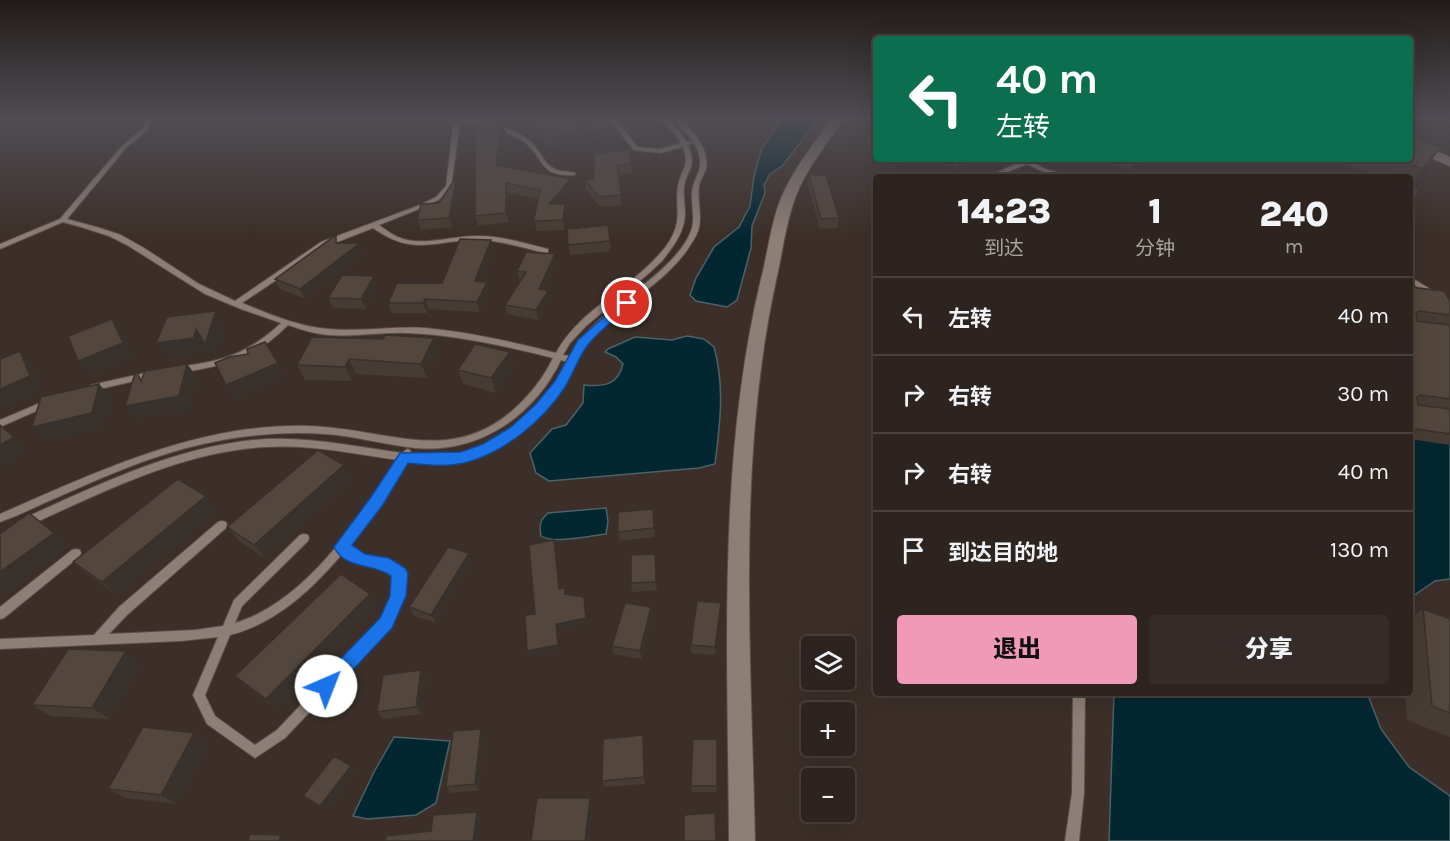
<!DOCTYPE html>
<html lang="zh">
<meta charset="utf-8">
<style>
:root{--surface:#2d231f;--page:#352b28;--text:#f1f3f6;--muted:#a7a4a4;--line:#48403d;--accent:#f09ab7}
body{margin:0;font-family:Karla,"Noto Sans SC",sans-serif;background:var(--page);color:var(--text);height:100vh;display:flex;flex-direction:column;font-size:22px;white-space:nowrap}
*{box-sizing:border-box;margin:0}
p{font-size:20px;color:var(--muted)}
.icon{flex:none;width:33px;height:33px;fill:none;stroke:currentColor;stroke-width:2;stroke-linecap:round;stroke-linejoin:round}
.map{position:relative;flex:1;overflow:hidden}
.side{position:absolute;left:873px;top:174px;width:540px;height:522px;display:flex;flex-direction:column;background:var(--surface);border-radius:6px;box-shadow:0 6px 24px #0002,0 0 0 2px var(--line)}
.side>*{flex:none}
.banner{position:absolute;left:873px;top:36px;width:540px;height:126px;border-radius:6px;box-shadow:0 6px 24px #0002,0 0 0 2px var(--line);background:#0b6e4f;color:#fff;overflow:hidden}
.tools{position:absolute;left:801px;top:636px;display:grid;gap:12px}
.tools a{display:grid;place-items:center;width:54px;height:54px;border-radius:6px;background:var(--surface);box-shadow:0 6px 24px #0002,0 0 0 2px var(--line);font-size:30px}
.pin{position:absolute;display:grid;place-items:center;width:51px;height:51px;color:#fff;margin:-26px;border:3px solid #fff;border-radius:50%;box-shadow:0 2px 6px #0007}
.me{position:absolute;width:66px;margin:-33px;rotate:44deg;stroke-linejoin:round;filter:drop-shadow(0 0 4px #0008)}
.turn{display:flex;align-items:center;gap:21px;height:126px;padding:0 24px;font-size:27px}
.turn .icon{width:78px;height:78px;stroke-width:2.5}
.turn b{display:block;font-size:42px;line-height:51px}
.eta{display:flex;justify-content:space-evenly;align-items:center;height:102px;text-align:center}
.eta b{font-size:36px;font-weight:800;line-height:42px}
.primary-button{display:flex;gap:12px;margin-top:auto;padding:12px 24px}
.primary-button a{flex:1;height:69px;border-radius:6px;background:var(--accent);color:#111;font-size:24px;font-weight:800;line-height:69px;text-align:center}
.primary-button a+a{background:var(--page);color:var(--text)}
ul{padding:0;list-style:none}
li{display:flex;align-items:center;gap:18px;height:78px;padding:0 24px;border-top:2px solid var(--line)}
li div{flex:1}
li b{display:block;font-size:22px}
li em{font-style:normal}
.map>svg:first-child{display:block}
.water{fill:#032731;stroke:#4c6268;stroke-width:1.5}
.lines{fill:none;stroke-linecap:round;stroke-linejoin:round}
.lane-casing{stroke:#5a4e49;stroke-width:2}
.street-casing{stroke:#5a4e49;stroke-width:2}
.lane{fill:#8d7e76;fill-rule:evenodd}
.street{fill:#8d7e76;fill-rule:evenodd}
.wall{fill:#473c34}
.shaded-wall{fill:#39312b}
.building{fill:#52463d;stroke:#39312b;stroke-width:1.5}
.route{fill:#1a73e8;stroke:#114b97;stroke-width:1.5}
</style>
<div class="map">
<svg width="1450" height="841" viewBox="0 0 1450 841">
<rect width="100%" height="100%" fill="#3c2f29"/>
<!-- water -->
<path class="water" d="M782,119H819L782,166L770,174L764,185L765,193L752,226L751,248L737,300L727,307L696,301L690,295L696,278L714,247L739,227L750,206L754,176L762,148Z
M687,336L704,339L714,347C725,387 720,424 715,464L699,468L549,481L536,473L530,453L552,429L566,425L583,403L584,385C604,387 618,385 623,364L616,357L605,352L608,349L635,337L672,340Z
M1410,426L1450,432V579L1435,581L1410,598Z
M606,508L608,521L606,534C590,536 553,544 541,536C539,525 540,520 548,513Z
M1114,693H1367L1381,729L1409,767L1450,796V841H1109Z
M394,737L450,741L436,803L416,815L367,819L353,816L374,772Z"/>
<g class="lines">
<defs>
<path id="lane" d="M145,119H151L148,130L126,148L67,219L100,228L121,235L144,248L199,284L235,301L321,242L420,205L436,197L446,186L454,119H460C482,124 507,125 528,139C539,147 543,165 557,170C562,172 569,171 575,173V175C536,177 546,157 523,141C504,129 481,126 460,122L451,188L440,199L424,207L379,225C387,231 394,236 403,239C427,246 455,235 479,236C500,236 520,242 540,247L548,249V253H545C524,248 503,241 481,240C435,239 415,258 373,228L327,246L242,303C269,314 300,327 329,329C361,332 393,326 425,328C470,332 513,342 556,353C576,315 619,294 649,265C659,255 669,245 674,232C681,217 675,201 678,186C681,169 690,167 683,147L660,153L634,150L609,119H615L638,147L660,149L681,143L676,135L661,119H667L680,132L686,142L689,141L692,143L688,145C697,168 688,167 684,186C683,195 685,205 685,215C684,233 673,247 662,261L648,274L586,326L570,343L563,355L570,356C593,313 644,292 675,256C682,248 689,238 692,228C695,216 691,204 692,192C693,183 697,177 699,170C705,148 685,133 674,119H680C693,130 710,150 706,169C704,175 700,180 699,186C697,200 702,214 699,227C698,233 695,238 691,244C668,282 625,301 595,334C590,339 585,345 581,351C574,363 570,376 562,388C540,421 498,456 457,462C440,465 423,463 407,461L379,504L348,546C354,549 359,554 365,556C380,561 396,558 405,573L403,596L390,627L285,738L255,758L207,724L193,695L218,637L181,641L0,649V639L94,635L119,607L218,522L222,521L226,522L227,525L226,528L127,615L109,634L195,630L223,626L234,600L300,535L304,534L308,535L309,538L308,541L242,606L235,623C307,601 358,520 398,460C354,454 310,444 266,447C203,450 143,474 87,499C66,508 45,519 24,527L20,526L19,523L20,520C98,485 180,444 266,439C312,437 357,447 402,453L407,449L410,450L411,454C426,456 442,457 458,455C494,449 537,413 557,383C561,376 564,369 567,362L561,360C534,416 479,454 415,448C385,445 356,436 325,434C285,431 243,435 203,444C153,455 105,476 58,497C39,505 20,515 0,522V514C76,481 152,445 235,431C267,426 302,424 334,428C400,435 454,460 512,411C529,396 543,379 553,358C505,346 457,335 407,333C381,332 355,337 329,335C315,334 302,330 288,325C253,360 226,365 179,373L176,372L175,370L176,368C188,365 201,364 213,361C240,355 261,342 281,323L241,309L205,294L127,245L109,236L81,227L63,222L0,249V244L60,219L122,146L143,128ZM343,553L357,563L387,569L395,575L393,596L382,619L277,730L255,745L215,716L205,695L230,635C277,623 312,589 343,553Z
M1023,159H1029L1030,161L1045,169L1075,177C1058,177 1042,172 1027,164L995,177H986L1023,161Z
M1410,277L1450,301V308L1410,282Z
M145,373L149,376L148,378L91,391L87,388L91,385Z
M47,400L50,401L51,403L50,405L0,427V420Z
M76,549L80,550L81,553L80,556L4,618L0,619V607L72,550Z
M1073,693H1085L1084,793L1079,841H1065L1072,793Z"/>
<path id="street" d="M831,119H843C827,144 806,169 796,196C786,221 783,250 777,276C736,461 751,653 755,841H729C728,654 717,463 761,279C768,253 771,221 782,196C794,168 814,144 831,119Z
M1410,140L1450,157V166L1410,149Z"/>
</defs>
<!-- lane casing -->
<use href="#lane" class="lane-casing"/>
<!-- street casing -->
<use href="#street" class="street-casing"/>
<!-- lane -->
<use href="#lane" class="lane"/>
<!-- street -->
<use href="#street" class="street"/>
</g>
<!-- wall -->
<path class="wall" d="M494,119H516L518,127L514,129L504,126L506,135L502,138L500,165L572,189L559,204L567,214L565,230L537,231L535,233L533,223L538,199L508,193L509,222L478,226L475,216L495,123Z
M526,119H607L613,136L588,141L586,123H580L577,142L550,147Z
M869,129H876V153L870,152L867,138Z
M630,150L632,173L618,174L622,205L600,207L586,190L585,180L594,179Z
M941,159H979L957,169Z
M1093,159H1106L1100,162Z
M1107,159H1151L1130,171Z
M1331,159H1410L1427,166L1410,186V177H1379Z
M809,175L839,218L837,228L820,229L808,185Z
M460,186L452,227L421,230L417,220Z
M608,225L611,251L570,255L568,245Z
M491,240L494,250L482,281L487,282L489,292L480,312L428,309L427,313H392L388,303L442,283Z
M360,243L364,253L305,299L280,289L275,279Z
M557,264L545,290L550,300L538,320L507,314L505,305L520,281L517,271Z
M374,276L378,286L366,309L333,308L328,298Z
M1410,287L1450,301V445L1410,439Z
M434,338L439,352L427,378L356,374L352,381L305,380L297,365L383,339Z
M510,352L514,367L496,393L463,384L458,370Z
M353,479L265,558L239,541L227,527Z
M218,510L117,595L89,575L73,562Z
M654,518L655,537L620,541L618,532Z
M655,554L657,563V590L632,592L631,583Z
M473,562L436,623L414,616L409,607Z
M379,606L278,710L248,687L235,676Z
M651,607L653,616L642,659L614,654L612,646Z
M1423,609L1450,619V737L1407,720L1405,693H1410V618Z
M721,611L715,655L691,653V645Z
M141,663L110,719L51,716L32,705Z
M421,670L427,678L422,714L383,719L377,712Z
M194,733L209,743L177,804L126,798L108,789Z
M485,736L480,790L451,793L446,787Z
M717,739V792H692L691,786Z
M644,742L645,784L604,787L602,781Z"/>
<!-- shaded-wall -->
<path class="shaded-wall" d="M514,119H516L518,127L514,129L512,120Z
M578,119H579L580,123L577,142L550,147L549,138Z
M504,126L506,135L502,138L499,174L496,165L500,128Z
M611,127L613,136L588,141L587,131Z
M1441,147L1427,166L1410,186L1422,169Z
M960,159H979L957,169Z
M1135,159H1151L1130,171Z
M457,176L460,186L452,227L449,218Z
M571,179L572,189L551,214L549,204Z
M506,183L508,193L509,222L506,213Z
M565,204L567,214L565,230L563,220Z
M535,221L537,231L535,233L533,223Z
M491,240L494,250L478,291L475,281Z
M360,243L364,253L305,299L300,289Z
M555,254L557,264L541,299L539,289Z
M374,276L378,286L366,309L361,299Z
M487,282L489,292L480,312L477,302Z
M548,291L550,300L538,320L536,310Z
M425,299L428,309L427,313L423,303Z
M216,311L225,325L215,358L206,345L204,353L167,358L156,343Z
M112,319L124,333L135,357L91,375L78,361Z
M434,338L439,352L427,378L421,364Z
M20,351L33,365L44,391L0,410V389Z
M510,352L514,367L496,393L491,378Z
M349,359L356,374L352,381L345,367Z
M278,363L286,377L236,400L226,385Z
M187,364L198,378L190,410L137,420L125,406Z
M99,384L112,398L105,428L47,441L32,427Z
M14,437L29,451L0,469V445Z
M344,465L353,479L265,558L254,545Z
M206,496L218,510L117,595L102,582Z
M54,533L70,546L0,598V572Z
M554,540L556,548L561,596L559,589Z
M469,553L473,562L436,623L431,615Z
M655,554L657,563V590L656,582Z
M370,594L379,606L278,710L266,699Z
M584,597L586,605L588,625L558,631L560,652L530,658L527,651Z
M721,603V611L715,655V647Z
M651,607L653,616L642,659L640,651Z
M126,651L141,663L110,719L92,708Z
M421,670L427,678L422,714L416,707Z
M481,729L485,736L480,790L475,784Z
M194,733L209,743L177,804L161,795Z
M643,735L644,742L645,784L644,777Z
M351,766L358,772L328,812L320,806Z
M590,798L593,806L590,841H585Z
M477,812L483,819L480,841H473Z
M281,835L290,840V841H279Z"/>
<!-- building -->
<path class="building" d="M532,119H578L576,133L549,138Z
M586,119H607L611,127L587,131Z
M484,120L504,126L500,128L496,165L571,179L549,204H565L563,220L535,221L533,223L540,190L506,183V213L475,216L476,125Z
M869,129H876V143H872Z
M1410,137L1441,147L1422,169L1394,159H1410Z
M630,150L631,164L617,165L621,195L599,197L585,180L594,179V153Z
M809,175H826L839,218L821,219Z
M457,176L449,218L417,220L421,204L439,203Z
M1410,187L1419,190L1410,206Z
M608,225L610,241L568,245L567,229Z
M336,235V243H360L300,289L275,279Z
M460,239L491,240L475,281L487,282L477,302L425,299L423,303H388L397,283H442Z
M526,252L555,254L539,289L548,291L536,310L505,305L526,272L517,271Z
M342,275L374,276L361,299L328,298Z
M1410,287L1444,291L1450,301V315L1419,311L1416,313L1417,321L1450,325V399L1420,395L1417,397L1418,405L1450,409V434L1410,428Z
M216,311L205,344L196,329L194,338L156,343L167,317Z
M112,319L123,343L78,361L68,336Z
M385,335L434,338L421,364L349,359L345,367L297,365L312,337L383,339Z
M265,342L278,363L226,385L215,363L229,357L248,354L247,349Z
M475,344L510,352L491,378L458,370Z
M20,351L30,376L0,389V359Z
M187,364L179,396L125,406L136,370L141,381L145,371Z
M99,384L92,413L32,427L41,397Z
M0,425L14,437L0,445Z
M318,450L344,465L254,545L227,527Z
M178,479L206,496L102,582L73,562Z
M653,509L654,528L618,532V512Z
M29,513L54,533L0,572V534Z
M554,540L559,589L565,588V594L584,597L586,618L556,624L558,645L527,651L525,615L535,614L529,545Z
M448,547L469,553L431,615L409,607Z
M655,554L656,582L631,583V555Z
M341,574L370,594L266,699L235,676Z
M697,601L721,603L715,647L691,645Z
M625,603L651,607L640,651L612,646Z
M1423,609L1450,619V713L1432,706Z
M68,649L126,651L92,708L32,705Z
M421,670L416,707L377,712L383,675Z
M143,727L194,733L161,795L108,789Z
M481,729L475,784L446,787L453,731Z
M643,735L644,777L602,781L603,739Z
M693,739H717V786H691Z
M334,756L351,766L320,806L303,796Z
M537,798H590L585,841H531Z
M477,812L473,841H385L386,836L431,831L433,815Z
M715,813L716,841H684V815Z
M250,834L281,835L279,841H248Z"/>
<!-- sky -->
<linearGradient id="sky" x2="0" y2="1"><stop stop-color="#211a17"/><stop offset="0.5" stop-color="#504d54"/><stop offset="1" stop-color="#504d54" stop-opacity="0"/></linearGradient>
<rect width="1450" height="236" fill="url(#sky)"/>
<!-- route -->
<path class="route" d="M627,299L633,303L631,305C617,318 598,331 587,346C578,358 573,374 565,387C543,421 504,453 464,463C446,467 426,465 408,463L382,506L352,545L365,554L389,558L405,568L408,573L406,596L392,628L332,692L326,695L320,692L317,686L320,680L380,618L390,596L391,576C374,563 345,570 334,547L371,497L400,453L461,452L483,444L511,427L536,404L555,381L578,340L623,300Z"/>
</svg>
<div class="tools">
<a><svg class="icon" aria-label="layers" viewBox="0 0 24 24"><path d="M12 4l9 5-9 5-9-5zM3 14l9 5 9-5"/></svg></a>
<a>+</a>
<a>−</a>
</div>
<div class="pin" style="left:627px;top:303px;background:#d93025"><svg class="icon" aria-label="arrive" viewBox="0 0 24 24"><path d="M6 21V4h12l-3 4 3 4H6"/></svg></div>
<svg class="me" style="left:326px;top:686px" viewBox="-20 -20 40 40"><circle r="19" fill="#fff"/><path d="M0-13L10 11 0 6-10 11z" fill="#1a73e8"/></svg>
<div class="banner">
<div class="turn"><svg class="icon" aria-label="left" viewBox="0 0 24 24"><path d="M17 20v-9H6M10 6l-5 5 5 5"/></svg><div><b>40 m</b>左转</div></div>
</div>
<section class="side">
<div class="eta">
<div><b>14:23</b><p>到达</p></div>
<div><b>1</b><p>分钟</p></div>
<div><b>240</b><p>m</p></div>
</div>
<ul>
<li><svg class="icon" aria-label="left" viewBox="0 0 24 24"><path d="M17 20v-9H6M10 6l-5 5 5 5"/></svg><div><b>左转</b></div><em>40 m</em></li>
<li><svg class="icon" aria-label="right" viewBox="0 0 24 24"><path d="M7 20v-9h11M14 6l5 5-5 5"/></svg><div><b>右转</b></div><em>30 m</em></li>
<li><svg class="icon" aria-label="right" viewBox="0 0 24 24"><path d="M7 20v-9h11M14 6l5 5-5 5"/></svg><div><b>右转</b></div><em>40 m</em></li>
<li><svg class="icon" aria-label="arrive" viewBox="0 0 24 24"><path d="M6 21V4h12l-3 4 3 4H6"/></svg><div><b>到达目的地</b></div><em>130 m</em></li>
</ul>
<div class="primary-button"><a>退出</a><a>分享</a></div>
</section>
</div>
